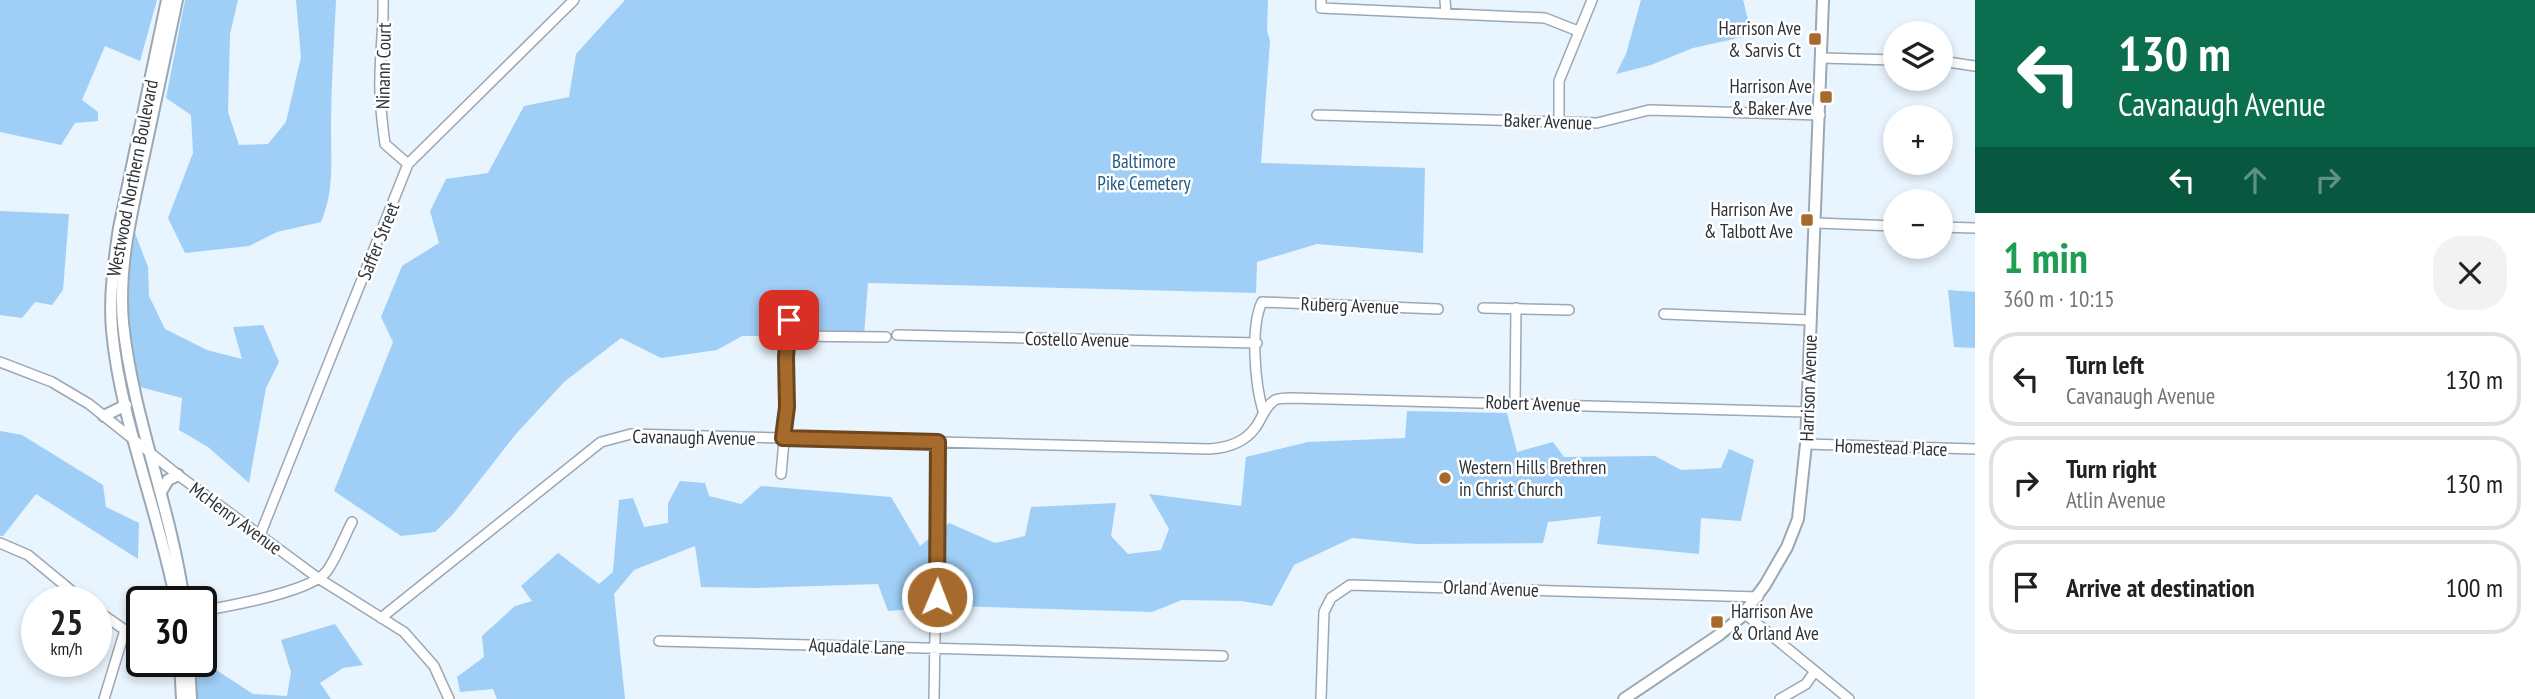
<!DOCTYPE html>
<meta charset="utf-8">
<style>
:root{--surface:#fff;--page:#f2f2f2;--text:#202124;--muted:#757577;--line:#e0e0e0}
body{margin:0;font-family:"PT Sans Narrow",sans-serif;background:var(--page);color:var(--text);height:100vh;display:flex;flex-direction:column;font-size:26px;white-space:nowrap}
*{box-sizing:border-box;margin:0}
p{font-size:23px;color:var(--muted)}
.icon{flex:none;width:38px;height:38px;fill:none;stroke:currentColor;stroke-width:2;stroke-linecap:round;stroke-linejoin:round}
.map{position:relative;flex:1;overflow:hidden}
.details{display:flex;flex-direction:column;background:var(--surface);width:560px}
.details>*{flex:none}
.hud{background:#0b6e4f;color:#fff;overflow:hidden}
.buttons{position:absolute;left:1883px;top:21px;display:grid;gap:14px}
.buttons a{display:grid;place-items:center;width:70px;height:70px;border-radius:50%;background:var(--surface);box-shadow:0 4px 10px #0003;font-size:35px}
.speed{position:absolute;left:21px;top:586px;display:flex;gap:14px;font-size:35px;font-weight:700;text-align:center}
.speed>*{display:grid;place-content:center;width:91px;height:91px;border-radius:50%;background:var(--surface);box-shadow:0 4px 10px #0003;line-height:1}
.speed small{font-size:18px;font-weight:400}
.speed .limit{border:4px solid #111;border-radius:10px;background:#fff;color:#111}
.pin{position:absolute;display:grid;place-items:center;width:60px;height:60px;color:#fff;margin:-30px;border-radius:14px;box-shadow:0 4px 10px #0006}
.me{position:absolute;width:77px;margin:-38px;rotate:1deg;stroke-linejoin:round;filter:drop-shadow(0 0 5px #0008)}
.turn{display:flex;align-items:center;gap:24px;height:147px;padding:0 28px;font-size:32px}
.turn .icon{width:91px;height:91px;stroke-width:2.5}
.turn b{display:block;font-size:49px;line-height:60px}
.lanes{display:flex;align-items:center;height:66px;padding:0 28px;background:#0003;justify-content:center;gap:35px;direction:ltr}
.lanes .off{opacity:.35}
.round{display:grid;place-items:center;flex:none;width:74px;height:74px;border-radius:28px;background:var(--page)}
.summary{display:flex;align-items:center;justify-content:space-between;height:119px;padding:0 28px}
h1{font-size:42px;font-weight:800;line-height:52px;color:#1e9e55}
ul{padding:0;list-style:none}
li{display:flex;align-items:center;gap:21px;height:94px;margin:0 14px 10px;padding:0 14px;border:4px solid var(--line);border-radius:28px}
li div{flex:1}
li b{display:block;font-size:26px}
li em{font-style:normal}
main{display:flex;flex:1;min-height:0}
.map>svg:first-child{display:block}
.green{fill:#9fcef7}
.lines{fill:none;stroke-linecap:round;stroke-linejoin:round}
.minor-casing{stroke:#9ba8b4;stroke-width:12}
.major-casing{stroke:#9ba8b4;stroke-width:14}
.minor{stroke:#fff;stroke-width:9}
.major{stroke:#fff;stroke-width:10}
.route-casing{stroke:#6c461d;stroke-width:18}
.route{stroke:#a66b2c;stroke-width:12}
.poi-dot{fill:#a66b2c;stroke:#fff;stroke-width:2.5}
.labels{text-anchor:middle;stroke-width:5;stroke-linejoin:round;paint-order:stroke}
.poi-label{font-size:19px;fill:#2e3338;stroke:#fff;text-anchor:end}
.street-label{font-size:19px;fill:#2e3338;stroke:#fff}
.park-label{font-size:19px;fill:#245981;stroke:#fff}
</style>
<main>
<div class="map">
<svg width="1975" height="699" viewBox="0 0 1975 699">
<rect width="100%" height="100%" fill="#e8f4fe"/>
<!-- green -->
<path class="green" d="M0,0H157L140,61L105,46L82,100L98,112V121L75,123L61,145L0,132Z
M185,0H238L230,34L228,112L239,145L268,144L286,122L301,57L296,0H336C334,44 331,87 331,131C331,163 334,192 321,222L277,232L249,246L185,253L168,218L193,153L191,115L166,98Z
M625,0H1268L1267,31L1270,41L1261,163L1425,168L1423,253L1317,244L1257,262L1256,293L868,283L864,336H742L717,350L661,358L621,338L564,382L515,435L454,513L435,532L401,536L334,491L393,342L381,317L402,266L439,243L430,211L446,179L488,173L524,106L569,97L576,54Z
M1641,0H1743L1752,35L1693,48L1651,65L1616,74L1626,54Z
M0,211L69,214L63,290L52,305L35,302L22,318L0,315Z
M135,233L148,267L149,296L165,329L207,350L242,359L233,327L263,325L279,362L266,388L249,483L208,447L179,430L182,398L140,387L127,323L130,262Z
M1948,290L1975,292V348L1954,347Z
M1407,411L1507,413L1517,452L1553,442L1564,457L1655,456L1681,470L1721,468L1729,449L1754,460L1741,521L1701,518L1699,554L1597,544L1601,516L1548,522L1543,543L1417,544L1352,538L1294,565L1272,606L1241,601L1182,600L1152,612L954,606L888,611L878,584L757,588L701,587L695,546L634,570L614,594L625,699H497L493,689L460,692L457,677L484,657L482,636L515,606L532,601L521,586L558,553L599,584L613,572L619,500L633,498L644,527L668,523V503L680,481L705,483L709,496L741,504L761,486L891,497L920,546L949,523L995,543L1025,536L1031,507L1116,503L1111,536L1128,554L1161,550L1169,529L1149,494L1241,506L1246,457L1308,442L1405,438Z
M0,431L22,435L103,485L106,507L139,523L138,559L36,494L3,536H0Z
M335,624L363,665L343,668L320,683L331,699H196L194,662L201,660L253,694L287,696L291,672L281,640Z"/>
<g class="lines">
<defs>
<path id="minor" d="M383,0C384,26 380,52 380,78C379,100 382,122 385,144L408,164
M1321,0V8L1545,18L1578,31
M1445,0L1446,13
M1821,58L1895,60
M1941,61L1975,66
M1317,115L1597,123L1649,110L1820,115
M1559,121V81L1592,0
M1816,223L1895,226
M1941,227L1975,228
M1483,308L1569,310
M1664,314L1811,320
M897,335L1257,343
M788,336L886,337
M0,362L52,382L89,404L178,475L318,578L404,632L434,666L449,699
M1515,402L1516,308
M1263,411C1255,384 1250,327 1262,302L1438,309
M1806,444L1975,449
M781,474L787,407L786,357L789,320
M260,535L408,164L574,0
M0,543L28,555L85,602
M96,610L125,630
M201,611C229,606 311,592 327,571C337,557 344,537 352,522
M1744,613L1849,699
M381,618L601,442L631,434L1209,449C1226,448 1244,443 1255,428C1262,419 1264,407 1275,400C1279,398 1287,398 1292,398L1808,412
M125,630L142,625
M659,641L1223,656
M104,699L125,630
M934,699L938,442
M1321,699L1324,612L1331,598L1350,585L1758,597
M1780,699L1806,684L1815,671"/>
<path id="major" d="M167,0L119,228C114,262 109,296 112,330C120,420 159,512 176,602
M177,0C166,52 155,104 144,155C132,211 118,266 123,323C133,418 171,507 184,602
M104,416L126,405
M161,492L168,480L178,475
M180,662L182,699
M189,662L191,699
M1624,699L1719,635L1741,617L1765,585L1787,547L1798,519L1806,444L1823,0"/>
</defs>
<!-- minor casing -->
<use href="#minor" class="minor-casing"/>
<!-- major casing -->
<use href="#major" class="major-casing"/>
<!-- minor -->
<use href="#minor" class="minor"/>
<!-- major -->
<use href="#major" class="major"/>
</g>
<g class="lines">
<defs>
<path id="route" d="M789,320L786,357L787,407L783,438L938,442L937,597"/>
</defs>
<!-- route casing -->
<use href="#route" class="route-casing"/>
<!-- route -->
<use href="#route" class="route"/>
</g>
<!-- markers -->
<g class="poi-dot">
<rect x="1808" y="32" width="14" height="14" rx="3.5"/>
<rect x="1819" y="90" width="14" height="14" rx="3.5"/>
<rect x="1800" y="213" width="14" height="14" rx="3.5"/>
<circle cx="1445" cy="478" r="7"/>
<rect x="1710" y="615" width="14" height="14" rx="3.5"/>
</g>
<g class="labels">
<!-- poi labels -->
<g class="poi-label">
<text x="1801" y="35">Harrison Ave<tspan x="1801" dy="22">&amp; Sarvis Ct</tspan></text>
<text x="1812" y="93">Harrison Ave<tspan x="1812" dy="22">&amp; Baker Ave</tspan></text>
<text x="1793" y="216">Harrison Ave<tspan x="1793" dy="22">&amp; Talbott Ave</tspan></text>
<text x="1459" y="474" text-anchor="start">Western Hills Brethren<tspan x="1459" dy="22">in Christ Church</tspan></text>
<text x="1731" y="618" text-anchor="start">Harrison Ave<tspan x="1731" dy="22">&amp; Orland Ave</tspan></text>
</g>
<!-- street labels -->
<g class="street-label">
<text transform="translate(383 66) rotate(-89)" y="7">Ninann Court</text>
<text transform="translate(1548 121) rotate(2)" y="7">Baker Avenue</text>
<text transform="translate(132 178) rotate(-79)" y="7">Westwood Northern Boulevard</text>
<text transform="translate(378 241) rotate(-68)" y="7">Saffer Street</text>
<text transform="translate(1350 305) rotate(2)" y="7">Ruberg Avenue</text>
<text transform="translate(1077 339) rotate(1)" y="7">Costello Avenue</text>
<text transform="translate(1808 388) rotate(-88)" y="7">Harrison Avenue</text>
<text transform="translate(1533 403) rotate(2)" y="7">Robert Avenue</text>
<text transform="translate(694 437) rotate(1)" y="7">Cavanaugh Avenue</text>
<text transform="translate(1891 447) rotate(2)" y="7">Homestead Place</text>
<text transform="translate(236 518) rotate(36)" y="7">McHenry Avenue</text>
<text transform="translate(1491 588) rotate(2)" y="7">Orland Avenue</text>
<text transform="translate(857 646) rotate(2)" y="7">Aquadale Lane</text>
</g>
<!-- park labels -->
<g class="park-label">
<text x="1144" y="168">Baltimore<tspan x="1144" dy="22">Pike Cemetery</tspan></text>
</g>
</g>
</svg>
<div class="buttons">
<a><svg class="icon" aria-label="layers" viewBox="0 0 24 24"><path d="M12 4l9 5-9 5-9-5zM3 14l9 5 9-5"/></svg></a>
<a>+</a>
<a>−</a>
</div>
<div class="speed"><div>25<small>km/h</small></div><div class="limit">30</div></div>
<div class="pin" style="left:789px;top:320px;background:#d93025"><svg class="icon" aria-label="arrive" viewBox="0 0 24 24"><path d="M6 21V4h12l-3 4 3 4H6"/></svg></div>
<svg class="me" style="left:937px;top:597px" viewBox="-20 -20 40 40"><circle r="17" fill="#a66b2c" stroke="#fff" stroke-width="3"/><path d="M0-11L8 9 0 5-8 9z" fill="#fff"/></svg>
</div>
<section class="details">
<div class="hud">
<div class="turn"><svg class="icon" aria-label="left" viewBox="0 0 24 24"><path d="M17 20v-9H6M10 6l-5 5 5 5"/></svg><div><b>130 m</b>Cavanaugh Avenue</div></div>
<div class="lanes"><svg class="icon" aria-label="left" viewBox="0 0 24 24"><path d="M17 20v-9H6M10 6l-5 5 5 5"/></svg><svg class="icon off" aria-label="ahead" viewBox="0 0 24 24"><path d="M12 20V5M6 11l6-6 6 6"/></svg><svg class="icon off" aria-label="right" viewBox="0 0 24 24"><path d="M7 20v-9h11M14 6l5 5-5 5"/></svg></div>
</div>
<div class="summary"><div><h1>1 min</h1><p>360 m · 10:15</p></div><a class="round"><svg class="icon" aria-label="close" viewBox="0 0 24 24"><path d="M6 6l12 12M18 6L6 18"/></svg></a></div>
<ul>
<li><svg class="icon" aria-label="left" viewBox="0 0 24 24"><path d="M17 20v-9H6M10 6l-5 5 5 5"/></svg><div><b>Turn left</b><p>Cavanaugh Avenue</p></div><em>130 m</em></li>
<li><svg class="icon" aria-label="right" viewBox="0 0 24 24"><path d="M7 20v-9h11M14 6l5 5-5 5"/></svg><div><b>Turn right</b><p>Atlin Avenue</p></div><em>130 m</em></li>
<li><svg class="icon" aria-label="arrive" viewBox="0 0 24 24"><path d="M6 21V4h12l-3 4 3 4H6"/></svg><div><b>Arrive at destination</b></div><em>100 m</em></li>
</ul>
</section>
</main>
